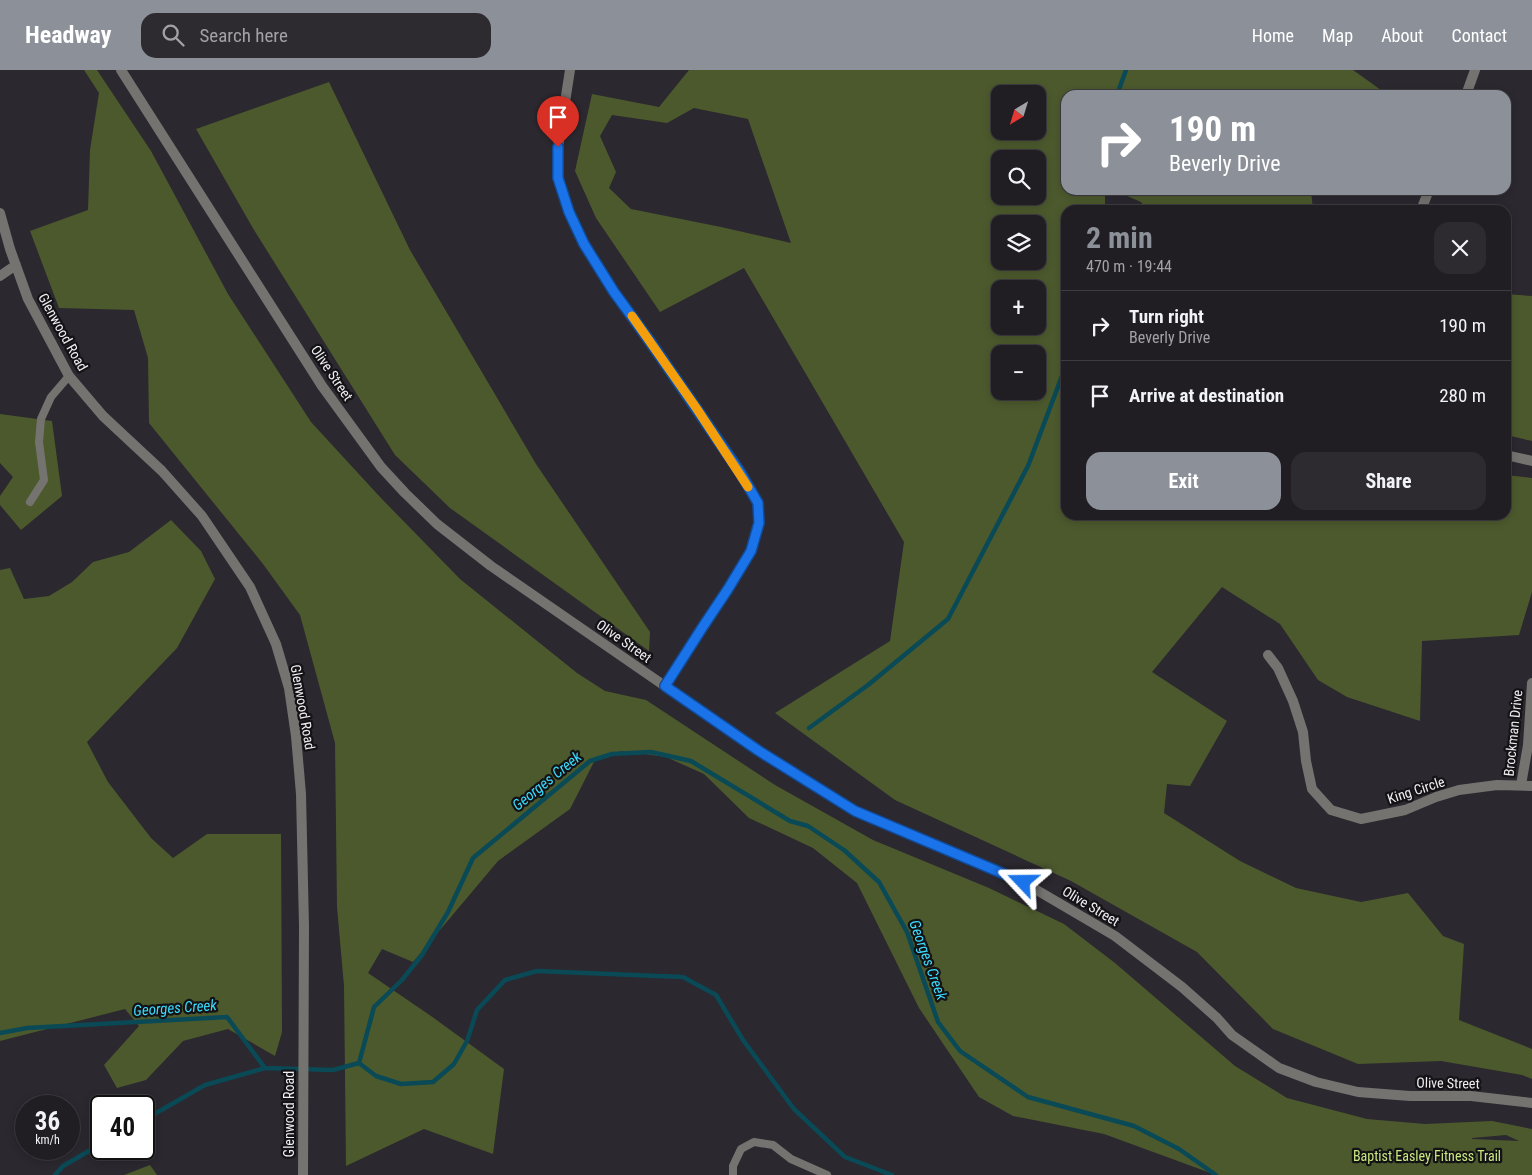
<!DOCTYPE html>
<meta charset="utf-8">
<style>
:root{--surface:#201e23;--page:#2d2b30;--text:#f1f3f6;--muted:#a2a2a6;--line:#3d3c41;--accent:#8c9099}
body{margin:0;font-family:"Roboto Condensed",sans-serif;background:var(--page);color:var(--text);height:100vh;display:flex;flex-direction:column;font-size:19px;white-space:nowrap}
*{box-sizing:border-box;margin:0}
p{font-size:16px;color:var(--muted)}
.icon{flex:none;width:28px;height:28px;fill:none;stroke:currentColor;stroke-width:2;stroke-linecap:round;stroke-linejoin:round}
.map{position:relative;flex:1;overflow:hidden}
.side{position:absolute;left:1061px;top:135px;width:450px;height:315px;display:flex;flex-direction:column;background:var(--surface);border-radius:15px;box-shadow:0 2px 8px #0003,0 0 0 1px var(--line)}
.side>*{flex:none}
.hud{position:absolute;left:1061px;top:20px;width:450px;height:105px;border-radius:15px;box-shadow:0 2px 8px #0003,0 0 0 1px var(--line);background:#8c9099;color:#fff;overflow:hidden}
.needle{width:32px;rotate:218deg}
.fabs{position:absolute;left:991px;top:15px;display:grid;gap:10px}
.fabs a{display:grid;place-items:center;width:55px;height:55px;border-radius:10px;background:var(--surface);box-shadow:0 2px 8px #0003,0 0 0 1px var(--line);font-size:25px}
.speed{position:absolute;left:15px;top:1025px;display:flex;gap:10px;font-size:25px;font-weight:700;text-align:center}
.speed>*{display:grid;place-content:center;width:65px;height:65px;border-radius:50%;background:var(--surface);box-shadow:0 2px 8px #0003,0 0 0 1px var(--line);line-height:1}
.speed small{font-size:12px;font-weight:400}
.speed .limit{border:2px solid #111;border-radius:8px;background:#fff;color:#111}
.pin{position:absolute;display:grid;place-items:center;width:42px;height:42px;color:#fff;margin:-51px -21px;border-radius:50% 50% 50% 0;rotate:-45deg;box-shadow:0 0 5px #0007}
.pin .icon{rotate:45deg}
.me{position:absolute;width:55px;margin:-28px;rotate:293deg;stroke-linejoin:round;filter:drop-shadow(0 0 4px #0008)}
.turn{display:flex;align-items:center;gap:18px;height:105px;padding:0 25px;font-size:22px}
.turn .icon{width:65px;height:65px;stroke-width:2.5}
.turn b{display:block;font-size:35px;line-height:42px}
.round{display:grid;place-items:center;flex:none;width:52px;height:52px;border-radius:15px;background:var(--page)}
.summary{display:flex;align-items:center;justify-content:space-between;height:85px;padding:0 25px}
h1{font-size:30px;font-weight:700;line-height:38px;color:var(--accent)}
.action{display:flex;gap:10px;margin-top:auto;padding:10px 25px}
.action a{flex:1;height:58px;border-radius:15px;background:var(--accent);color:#fff;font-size:20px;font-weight:700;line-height:58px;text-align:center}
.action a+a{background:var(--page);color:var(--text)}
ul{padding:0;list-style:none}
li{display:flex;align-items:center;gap:15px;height:70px;padding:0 25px;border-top:1px solid var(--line)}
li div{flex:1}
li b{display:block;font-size:19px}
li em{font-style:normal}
header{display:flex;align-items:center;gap:30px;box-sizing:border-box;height:70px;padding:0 25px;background:var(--accent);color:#fff}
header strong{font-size:24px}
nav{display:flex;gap:28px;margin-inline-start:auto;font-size:18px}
.search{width:350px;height:45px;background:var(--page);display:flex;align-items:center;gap:12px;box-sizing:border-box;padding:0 18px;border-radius:15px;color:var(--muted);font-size:19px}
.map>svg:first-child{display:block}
.green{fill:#4c592d;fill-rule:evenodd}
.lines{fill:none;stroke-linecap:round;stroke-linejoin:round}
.stream{stroke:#094a56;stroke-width:4.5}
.service{stroke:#757370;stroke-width:8}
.minor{stroke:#757370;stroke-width:10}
.tertiary{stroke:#757370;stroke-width:10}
.route-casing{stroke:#114b97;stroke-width:12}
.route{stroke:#1a73e8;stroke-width:9}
.slow{stroke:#f59e0b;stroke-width:9}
.labels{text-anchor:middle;stroke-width:4.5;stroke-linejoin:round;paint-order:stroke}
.street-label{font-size:14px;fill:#f0eef3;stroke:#131215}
.park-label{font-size:14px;fill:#cae87f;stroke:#131215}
.water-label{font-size:15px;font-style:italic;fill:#3bddfe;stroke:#131215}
</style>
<header>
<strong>Headway</strong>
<div class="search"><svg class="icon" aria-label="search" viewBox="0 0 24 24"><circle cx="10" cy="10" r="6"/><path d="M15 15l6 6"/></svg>Search here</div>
<nav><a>Home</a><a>Map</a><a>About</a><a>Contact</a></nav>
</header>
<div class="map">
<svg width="1532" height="1105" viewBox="0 0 1532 1105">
<rect width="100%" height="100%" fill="#2b282f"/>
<!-- green -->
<path class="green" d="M84,0H97L151,81L228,224L311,352L380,427L460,509L577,603L605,621L646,630L775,715L873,770L989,818L1064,854L1115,893L1235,996L1287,1028L1367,1049L1425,1054L1492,1051L1532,1059V1105H1216L1104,1064L1013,1046L979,1027L919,938L857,813L813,778L749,748L704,704L666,687L622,681L596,688L570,739L498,791L413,892L382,879L368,903L431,946L504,999L493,1084L424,1059L346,1096L344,916L337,837L335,673L300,545L263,494L149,353L148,288L134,240L59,238L30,161L88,140L90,80L99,23ZM1506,1065L1519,1071L1472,1069V1068Z
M689,0H1353L1388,25H1066V120H1105V140H1066V445H1506V405L1532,408V522L1519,565L1422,571L1420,651L1347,627L1318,610L1280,554L1222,517L1152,602L1227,651L1190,716L1167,714L1164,743L1240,791L1296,818L1361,832L1408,823L1443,866L1464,874L1459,950L1532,979V1009L1522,1005L1441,991L1358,994L1273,959L1197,882L1071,811L895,730L775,643L890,571L904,472L744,198L660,242L596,148L575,101L592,24L659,37ZM1000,24H1038V61H1000ZM694,38L748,49L791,173L721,157L631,139L609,118L616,102L600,66L612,45L667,53ZM1000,89H1038V126H1000ZM1000,154H1038V191H1000ZM1000,219H1038V256H1000ZM1000,284H1038V321H1000Z
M329,12L410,180L536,394L650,562L649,581L450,438L395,385L254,160L196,59Z
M1113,120H1311L1313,140H1146L1141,132Z
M1506,224L1532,226V371L1506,365Z
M0,344L52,351L62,426L21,460L0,435V426L13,407L0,393Z
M171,450L201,481L215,509L177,578L87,672L108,712L151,768L173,788L207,764H281L282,962L275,986L228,959L183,971L146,1010L117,1018L104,995L139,956L125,939L0,971V500L10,498L24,529L49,526L72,512L93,492L129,482Z
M150,1095L157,1105H124Z"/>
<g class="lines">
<!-- stream -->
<path class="stream" d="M1117,25L1126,0
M809,658L868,615L948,549L1028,396L1065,298L1066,289
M0,963L27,958L227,947L265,998
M359,993L374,937L402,910L422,885L448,842L473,788L590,691L612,684L651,682L691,691L790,751L808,756L844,780L879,812L907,862L938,952L960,981L1028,1027L1134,1056L1179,1079L1216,1105
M359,993L376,1006L401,1014L433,1012L454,994L467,971L477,940L505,910L537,901L683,907L716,925L743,970L794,1039L845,1087L892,1105
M144,1050L205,1015L265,998L333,1000L359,993
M55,1105L63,1096L101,1074"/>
<!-- service -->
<path class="service" d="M30,432L44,410L39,372L41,349L51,327L69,306
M733,1105V1096L741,1079L754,1072L773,1075L791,1089L827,1105"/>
<!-- minor -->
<path class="minor" d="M570,0L558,77V108L569,142L584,174L614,222L697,339L740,402L758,433L759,453L751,481L728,519L665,616
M1466,25L1475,0
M1421,140L1429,120
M0,143L10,179L28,229L69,306L103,346L162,401L202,446L250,517L276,574L289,618L296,666L301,724L304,856L303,1105
M0,206L16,195
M1506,385L1532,391
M1268,585L1278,598L1293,631L1303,662L1306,691L1312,719L1331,740L1361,749L1405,740L1436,727L1459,720L1497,715L1532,716
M1521,715L1528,675L1532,613"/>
<!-- tertiary -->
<path class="tertiary" d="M121,0L322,316L381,397L405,423L437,454L491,496L759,681L855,741L1023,812L1115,866L1182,917L1217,948L1232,965L1279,998L1316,1012L1358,1022L1410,1026H1471L1532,1033"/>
</g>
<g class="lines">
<defs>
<path id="route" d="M558,77V108L569,142L584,174L614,222L649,270L740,402L758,433L759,453L751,481L728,519L702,558L665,616L759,681L855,741L1023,812"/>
</defs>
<!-- route casing -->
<use href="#route" class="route-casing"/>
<!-- route -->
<use href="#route" class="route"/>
<!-- slow -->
<path class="slow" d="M632,246L697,339L748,417"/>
</g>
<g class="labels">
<!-- street labels -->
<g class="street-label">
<text transform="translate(63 262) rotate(61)" y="5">Glenwood Road</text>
<text transform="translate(332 303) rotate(56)" y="5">Olive Street</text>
<text transform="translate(624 571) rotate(35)" y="5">Olive Street</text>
<text transform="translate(303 637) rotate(80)" y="5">Glenwood Road</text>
<text transform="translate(1513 663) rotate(-84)" y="5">Brockman Drive</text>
<text transform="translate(1416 720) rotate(-18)" y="5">King Circle</text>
<text transform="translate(1091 836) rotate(31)" y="5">Olive Street</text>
<text transform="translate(1448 1013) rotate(1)" y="5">Olive Street</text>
<text transform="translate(289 1044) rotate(-90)" y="5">Glenwood Road</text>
</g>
<!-- park labels -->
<g class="park-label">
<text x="1427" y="1091">Baptist Easley Fitness Trail</text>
</g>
<!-- water labels -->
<g class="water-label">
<text transform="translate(547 711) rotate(-39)" y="5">Georges Creek</text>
<text transform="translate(928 890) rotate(70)" y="5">Georges Creek</text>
<text transform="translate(175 938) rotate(-4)" y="5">Georges Creek</text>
</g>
</g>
</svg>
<div class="fabs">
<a><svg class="needle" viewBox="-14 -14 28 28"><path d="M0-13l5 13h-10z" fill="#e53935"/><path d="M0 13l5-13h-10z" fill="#a2a2a6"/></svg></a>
<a><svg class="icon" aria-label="search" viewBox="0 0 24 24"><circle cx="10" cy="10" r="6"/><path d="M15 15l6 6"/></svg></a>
<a><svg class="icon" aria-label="layers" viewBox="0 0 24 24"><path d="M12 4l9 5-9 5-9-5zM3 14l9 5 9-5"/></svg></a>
<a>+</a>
<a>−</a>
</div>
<div class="speed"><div>36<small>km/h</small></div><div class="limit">40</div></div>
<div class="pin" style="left:558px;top:77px;background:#d93025"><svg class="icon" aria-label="arrive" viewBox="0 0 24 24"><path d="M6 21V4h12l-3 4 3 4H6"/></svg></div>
<svg class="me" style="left:1023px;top:812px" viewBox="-20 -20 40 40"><path d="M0-17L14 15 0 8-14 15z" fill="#1a73e8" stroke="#fff" stroke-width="4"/></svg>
<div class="hud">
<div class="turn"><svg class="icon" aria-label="right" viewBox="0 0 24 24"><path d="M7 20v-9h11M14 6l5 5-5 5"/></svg><div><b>190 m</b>Beverly Drive</div></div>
</div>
<section class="side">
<div class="summary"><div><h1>2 min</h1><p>470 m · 19:44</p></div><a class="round"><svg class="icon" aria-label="close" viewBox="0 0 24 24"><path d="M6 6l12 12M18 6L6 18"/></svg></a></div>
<ul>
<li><svg class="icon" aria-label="right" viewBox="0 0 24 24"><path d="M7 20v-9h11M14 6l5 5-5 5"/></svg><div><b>Turn right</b><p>Beverly Drive</p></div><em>190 m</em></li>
<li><svg class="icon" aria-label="arrive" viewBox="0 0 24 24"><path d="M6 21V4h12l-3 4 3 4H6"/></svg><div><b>Arrive at destination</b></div><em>280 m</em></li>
</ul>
<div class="action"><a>Exit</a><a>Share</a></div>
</section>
</div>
